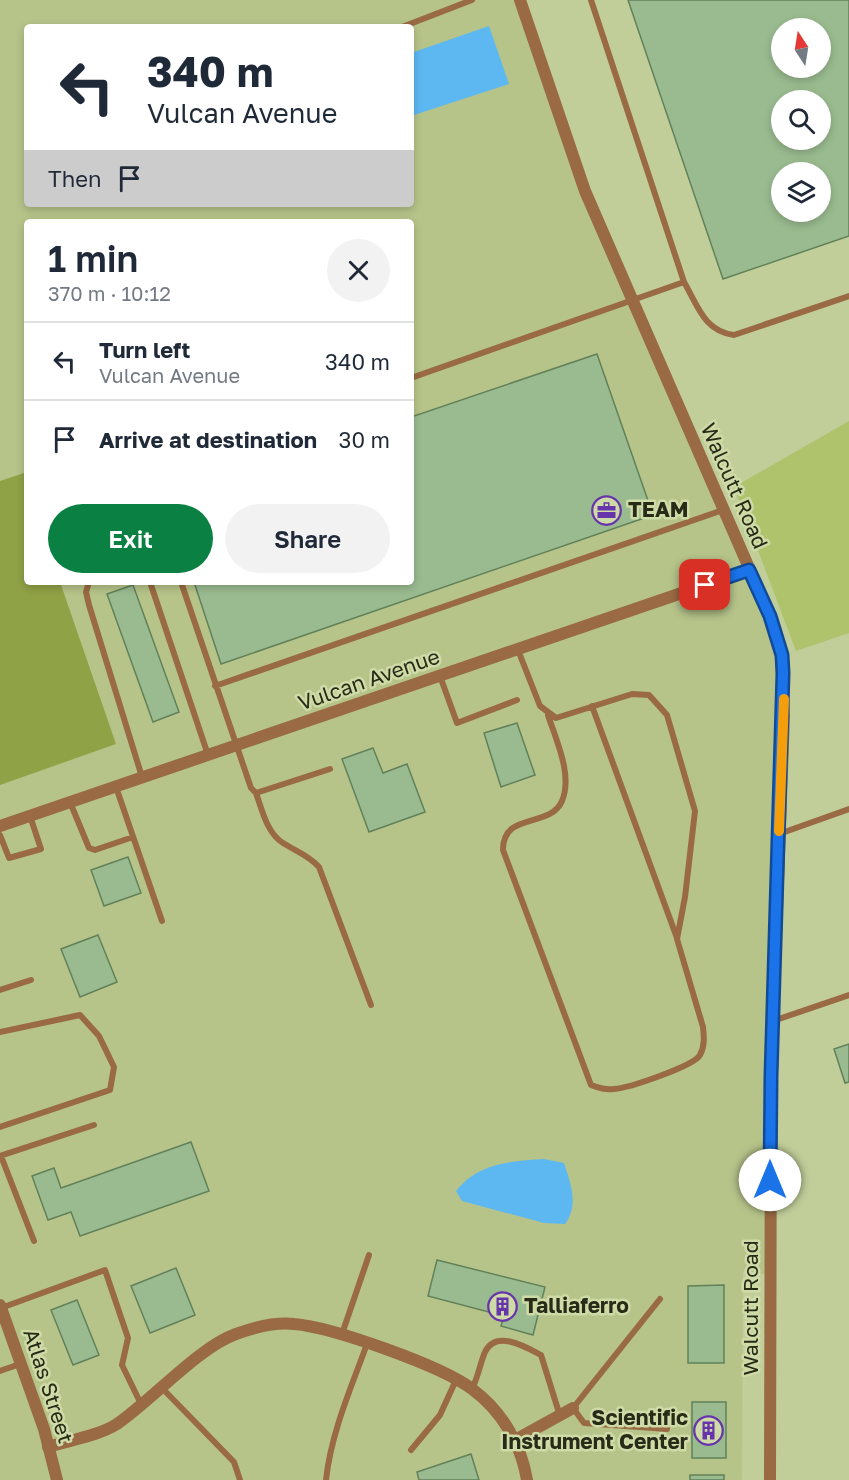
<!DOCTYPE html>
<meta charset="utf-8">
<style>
:root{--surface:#fff;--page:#f2f2f3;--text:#1f2937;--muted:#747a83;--line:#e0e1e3;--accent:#0b8043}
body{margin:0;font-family:"Golos Text",sans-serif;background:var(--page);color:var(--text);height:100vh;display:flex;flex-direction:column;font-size:22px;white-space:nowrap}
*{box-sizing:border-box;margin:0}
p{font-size:20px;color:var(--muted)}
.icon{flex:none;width:33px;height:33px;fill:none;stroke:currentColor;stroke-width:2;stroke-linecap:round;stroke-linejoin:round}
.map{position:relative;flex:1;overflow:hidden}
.details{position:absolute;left:24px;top:219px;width:390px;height:366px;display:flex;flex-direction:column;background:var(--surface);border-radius:6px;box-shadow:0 3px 9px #0003}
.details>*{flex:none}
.hud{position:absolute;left:24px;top:24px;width:390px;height:183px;border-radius:6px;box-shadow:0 3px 9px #0003;background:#fff;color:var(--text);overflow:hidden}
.needle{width:39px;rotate:348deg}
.tools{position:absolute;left:771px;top:18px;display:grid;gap:12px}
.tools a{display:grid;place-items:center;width:60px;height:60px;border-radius:50%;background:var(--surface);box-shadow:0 3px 9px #0003;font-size:30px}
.pin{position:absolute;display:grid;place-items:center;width:51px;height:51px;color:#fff;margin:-26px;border-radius:12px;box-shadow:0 3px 9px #0006}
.me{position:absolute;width:66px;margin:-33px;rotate:0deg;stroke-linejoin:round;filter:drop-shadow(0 0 4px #0008)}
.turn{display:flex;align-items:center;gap:21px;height:126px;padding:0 24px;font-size:27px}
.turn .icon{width:78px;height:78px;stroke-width:2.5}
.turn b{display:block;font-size:42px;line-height:51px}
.then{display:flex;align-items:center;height:57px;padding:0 24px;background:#0003;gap:12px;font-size:22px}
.round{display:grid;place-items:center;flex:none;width:63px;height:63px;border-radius:32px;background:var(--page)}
.overview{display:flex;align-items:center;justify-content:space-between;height:102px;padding:0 24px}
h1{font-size:36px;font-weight:600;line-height:45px}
.cta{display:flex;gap:12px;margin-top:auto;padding:12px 24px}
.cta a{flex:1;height:69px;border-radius:36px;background:var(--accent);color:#fff;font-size:24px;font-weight:600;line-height:69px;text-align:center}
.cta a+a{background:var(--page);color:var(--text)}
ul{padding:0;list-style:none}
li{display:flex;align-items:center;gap:18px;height:78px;padding:0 24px;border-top:2px solid var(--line)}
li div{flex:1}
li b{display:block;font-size:22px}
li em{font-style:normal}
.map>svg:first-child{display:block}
.built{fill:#b6c48a;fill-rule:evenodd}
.green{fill:#afc26c}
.forest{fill:#90a246}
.water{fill:#5db8f1}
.building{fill:#9abb90;stroke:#628159;stroke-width:1.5;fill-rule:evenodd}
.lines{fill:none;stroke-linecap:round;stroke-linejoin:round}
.service{stroke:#996a43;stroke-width:6}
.minor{stroke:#996a43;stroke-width:12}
.tertiary{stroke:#996a43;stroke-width:12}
.route-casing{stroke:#114b97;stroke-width:15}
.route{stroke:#1a73e8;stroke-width:10}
.slow{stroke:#f59e0b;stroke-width:10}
.labels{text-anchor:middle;stroke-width:5;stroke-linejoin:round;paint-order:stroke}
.street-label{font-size:21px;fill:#272b17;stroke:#cedba7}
.poi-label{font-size:21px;font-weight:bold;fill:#272b17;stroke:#cedba7;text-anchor:start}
</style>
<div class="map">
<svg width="849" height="1480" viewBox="0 0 849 1480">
<rect width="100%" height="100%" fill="#c1ce9a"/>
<!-- built -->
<path class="built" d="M0,0H520L573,160L781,655L770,1275L743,1272L742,1480H0ZM27,27H411V204H27ZM27,222H411V582H27Z"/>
<!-- green -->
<path class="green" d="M849,421V633L796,651L734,487Z"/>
<!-- forest -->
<path class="forest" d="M27,472V582H60L116,744L0,785V481Z"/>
<!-- water -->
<path class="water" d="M489,26L509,84L414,115L411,107V53Z
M544,1159L564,1163C571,1184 579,1205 565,1224L544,1223L462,1201L456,1191C478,1163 511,1161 544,1159Z"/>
<!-- building -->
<path class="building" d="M628,0H849V236L723,279ZM782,28H820V68H782ZM782,100H820V140H782ZM782,172H820V212H782Z
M597,354L653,515L221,664L194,582H411V417Z
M133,585L179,712L153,722L107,594Z
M517,723L535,775L501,787L484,733Z
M373,748L383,773L407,764L425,812L369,832L342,759Z
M128,857L141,893L104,906L91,870Z
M98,935L117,982L80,997L61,949Z
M849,1044V1082L845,1083L834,1049Z
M191,1142L209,1191L80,1236L71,1212L48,1220L32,1176L54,1168L61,1188Z
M437,1260L545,1287L533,1335L501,1326L504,1316L428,1296Z
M176,1268L195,1315L150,1333L131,1286Z
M724,1285V1363H688V1286Z
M77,1300L99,1355L73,1365L51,1310Z
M692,1402H726V1458H692Z
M471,1454L479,1480H419L417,1472Z
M690,1475H724V1480H690Z"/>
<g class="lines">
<!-- service -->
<path class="service" d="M591,0L684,282
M402,27L472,0
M411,378L684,282C698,306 704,331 734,335L849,296
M89,582L86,592L89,605L142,777
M150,582L208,755
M181,582L251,788L256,793L330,769
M518,650L540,706L556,718L632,694L649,695L667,715L695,811L685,897L677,939L703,1027C704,1036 705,1046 700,1055C694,1066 629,1088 614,1089C605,1090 599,1088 591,1085L503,850C503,811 550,829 562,801C573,775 556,740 548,715
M440,676L457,723L517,700
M215,686L723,510
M592,706L677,938
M116,787L162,921
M256,793C262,810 267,833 283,843C297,852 308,855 319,867L371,1005
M70,802L89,848L95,850L133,837
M779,834L849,809
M0,835L9,858L41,849L30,816
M0,990L31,980
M773,1021L849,995
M0,1032L80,1015L99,1036L114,1067L110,1090L0,1127
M0,1156L94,1125
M1,1156L34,1241
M660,1299L573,1408L584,1423L667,1429
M1,1308L105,1270L128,1338L122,1365L141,1404
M342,1334L369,1255
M0,1371L20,1364
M162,1388L234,1462L240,1480
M472,1389C478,1377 480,1364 485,1352C496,1329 526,1347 541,1355L560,1416
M411,1450L440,1415L456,1380
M326,1480C331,1433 351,1388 367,1344"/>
<!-- minor -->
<path class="minor" d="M515,1440L573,1408
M48,1447C70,1440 98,1436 117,1424C152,1400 199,1347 236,1334C255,1327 275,1322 294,1324C332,1327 442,1366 472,1389C502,1411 521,1444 527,1480"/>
<!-- tertiary -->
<path class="tertiary" d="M520,0L585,191L770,616L781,655L784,716L771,1076L770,1480
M0,826L749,570
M0,1305L44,1429L57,1480"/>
</g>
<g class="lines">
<defs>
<path id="route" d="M705,585L749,570L770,616L782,655L783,673L771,1076L770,1180"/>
</defs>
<!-- route casing -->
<use href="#route" class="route-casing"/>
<!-- route -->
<use href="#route" class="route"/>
<!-- slow -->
<path class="slow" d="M779,831L784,699"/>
</g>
<!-- icons -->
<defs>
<symbol id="office-ring" viewBox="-11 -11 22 22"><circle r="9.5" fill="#cedba7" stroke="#6834ab" stroke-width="1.5"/><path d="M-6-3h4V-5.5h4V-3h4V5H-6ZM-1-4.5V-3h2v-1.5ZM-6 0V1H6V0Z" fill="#6834ab"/></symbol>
<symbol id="building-ring" viewBox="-11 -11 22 22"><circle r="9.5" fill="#cedba7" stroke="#6834ab" stroke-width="1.5"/><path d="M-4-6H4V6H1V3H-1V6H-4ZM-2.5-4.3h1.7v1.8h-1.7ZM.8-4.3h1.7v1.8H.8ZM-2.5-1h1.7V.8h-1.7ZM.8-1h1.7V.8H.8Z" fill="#6834ab"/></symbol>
</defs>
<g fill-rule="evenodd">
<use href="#office-ring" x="590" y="494" width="33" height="33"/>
<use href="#building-ring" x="486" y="1290" width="33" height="33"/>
<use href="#building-ring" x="692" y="1414" width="33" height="33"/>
</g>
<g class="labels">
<!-- street labels -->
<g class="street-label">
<text transform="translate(734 486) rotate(66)" y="7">Walcutt Road</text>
<text transform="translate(369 680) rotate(-19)" y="7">Vulcan Avenue</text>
<text transform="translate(751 1308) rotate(-90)" y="7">Walcutt Road</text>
<text transform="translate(48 1386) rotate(72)" y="7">Atlas Street</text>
</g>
<!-- poi labels -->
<g class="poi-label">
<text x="628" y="517">TEAM</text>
<text x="524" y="1313">Talliaferro</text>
<text x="688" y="1425" text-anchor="end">Scientific<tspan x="688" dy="24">Instrument Center</tspan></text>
</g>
</g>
</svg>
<div class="tools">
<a><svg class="needle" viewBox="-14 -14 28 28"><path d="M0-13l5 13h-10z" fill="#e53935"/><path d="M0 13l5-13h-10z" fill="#747a83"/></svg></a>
<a><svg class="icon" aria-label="search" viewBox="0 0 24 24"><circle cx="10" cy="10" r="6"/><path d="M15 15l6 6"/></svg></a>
<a><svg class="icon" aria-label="layers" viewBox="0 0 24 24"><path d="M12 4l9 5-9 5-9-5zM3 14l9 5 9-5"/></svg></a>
</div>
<div class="pin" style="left:705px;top:585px;background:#d93025"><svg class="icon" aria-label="arrive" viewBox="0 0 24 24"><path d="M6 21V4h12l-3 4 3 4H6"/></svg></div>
<svg class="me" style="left:770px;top:1180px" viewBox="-20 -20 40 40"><circle r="19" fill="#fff"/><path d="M0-13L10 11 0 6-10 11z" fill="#1a73e8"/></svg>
<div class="hud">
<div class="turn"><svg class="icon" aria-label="left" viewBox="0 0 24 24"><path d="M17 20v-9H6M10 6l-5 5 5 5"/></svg><div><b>340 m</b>Vulcan Avenue</div></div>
<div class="then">Then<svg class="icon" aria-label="arrive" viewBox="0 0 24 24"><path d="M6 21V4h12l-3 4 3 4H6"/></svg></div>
</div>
<section class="details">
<div class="overview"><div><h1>1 min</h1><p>370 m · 10:12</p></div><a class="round"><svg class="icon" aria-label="close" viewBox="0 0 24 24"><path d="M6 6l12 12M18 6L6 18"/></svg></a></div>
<ul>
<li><svg class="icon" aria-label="left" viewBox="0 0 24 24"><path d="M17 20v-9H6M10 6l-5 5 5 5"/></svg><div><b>Turn left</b><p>Vulcan Avenue</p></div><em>340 m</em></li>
<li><svg class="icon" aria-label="arrive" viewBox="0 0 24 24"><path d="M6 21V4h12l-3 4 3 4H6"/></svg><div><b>Arrive at destination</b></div><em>30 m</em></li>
</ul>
<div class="cta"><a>Exit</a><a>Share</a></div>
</section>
</div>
